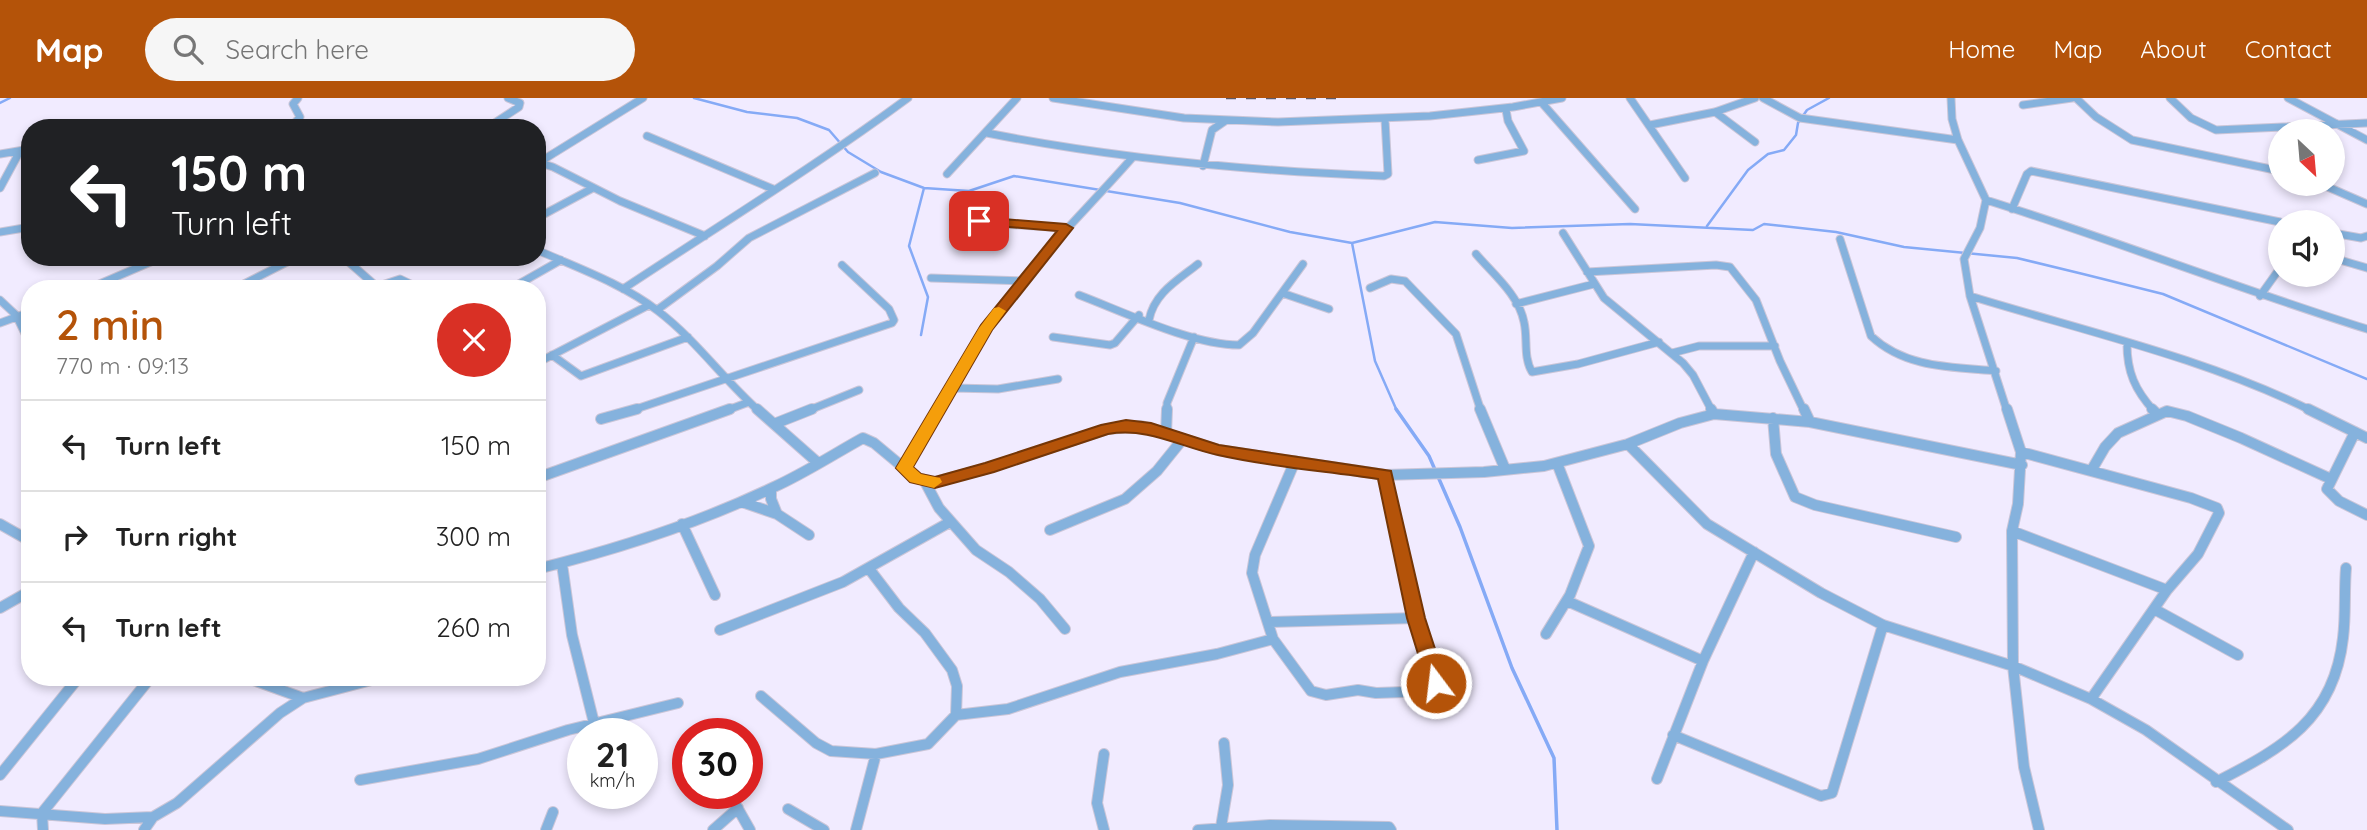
<!DOCTYPE html>
<meta charset="utf-8">
<style>
:root{--surface:#fff;--page:#f6f6f6;--text:#222;--muted:#767676;--line:#e0e0e0;--accent:#b45309}
body{margin:0;font-family:Quicksand,sans-serif;background:var(--page);color:var(--text);height:100vh;display:flex;flex-direction:column;font-size:26px;white-space:nowrap}
*{box-sizing:border-box;margin:0}
p{font-size:23px;color:var(--muted)}
.icon{flex:none;width:38px;height:38px;fill:none;stroke:currentColor;stroke-width:2;stroke-linecap:round;stroke-linejoin:round}
.map{position:relative;flex:1;overflow:hidden}
.side{position:absolute;left:21px;top:182px;width:525px;height:406px;display:flex;flex-direction:column;background:var(--surface);border-radius:28px;box-shadow:0 4px 10px #0003}
.side>*{flex:none}
.banner{position:absolute;left:21px;top:21px;width:525px;height:147px;border-radius:28px;box-shadow:0 4px 10px #0003;background:#202124;color:#fff;overflow:hidden}
.needle{width:46px;rotate:154deg}
.controls{position:absolute;left:2268px;top:21px;display:grid;gap:14px}
.controls a{display:grid;place-items:center;width:77px;height:77px;border-radius:50%;background:var(--surface);box-shadow:0 4px 10px #0003;font-size:35px}
.speed{position:absolute;left:567px;top:620px;display:flex;gap:14px;font-size:35px;font-weight:700;text-align:center}
.speed>*{display:grid;place-content:center;width:91px;height:91px;border-radius:50%;background:var(--surface);box-shadow:0 4px 10px #0003;line-height:1}
.speed small{font-size:18px;font-weight:400}
.speed .limit{border:10px solid #d22;background:#fff;color:#111}
.pin{position:absolute;display:grid;place-items:center;width:60px;height:60px;color:#fff;margin:-30px;border-radius:14px;box-shadow:0 4px 10px #0006}
.me{position:absolute;width:77px;margin:-38px;rotate:345deg;stroke-linejoin:round;filter:drop-shadow(0 0 5px #0008)}
.turn{display:flex;align-items:center;gap:24px;height:147px;padding:0 35px;font-size:32px}
.turn .icon{width:91px;height:91px;stroke-width:2.5}
.turn b{display:block;font-size:49px;line-height:60px}
.round{display:grid;place-items:center;flex:none;width:74px;height:74px;border-radius:37px;background:var(--page)}
.overview{display:flex;align-items:center;justify-content:space-between;height:119px;padding:0 35px}
h1{font-size:42px;font-weight:600;line-height:52px;color:var(--accent)}
ul{padding:0;list-style:none}
li{display:flex;align-items:center;gap:21px;height:91px;padding:0 35px;border-top:2px solid var(--line)}
li div{flex:1}
li b{display:block;font-size:26px}
li em{font-style:normal}
header{display:flex;align-items:center;gap:42px;box-sizing:border-box;height:98px;padding:0 35px;background:var(--accent);color:#fff}
header strong{font-size:33px}
nav{display:flex;gap:38px;margin-inline-start:auto;font-size:24px}
.search{width:490px;height:63px;background:var(--page);display:flex;align-items:center;gap:18px;box-sizing:border-box;padding:0 24px;border-radius:38px;color:var(--muted);font-size:26px}
.map>svg:first-child{display:block}
.lines{fill:none;stroke-linecap:round;stroke-linejoin:round}
.stream-far1{stroke:#85aaf6;stroke-width:2.5}
.stream{stroke:#85aaf6;stroke-width:3.5}
.minor-far1-casing{stroke:#cbc6d8;stroke-width:9}
.minor-casing{stroke:#cbc6d8;stroke-width:12}
.minor-far1{stroke:#85b2dd;stroke-width:7}
.minor{stroke:#85b2dd;stroke-width:10}
.rail{stroke:#5d5966;stroke-width:2.5;stroke-dasharray:10 10;stroke-linecap:butt}
.route{fill:#b45309;stroke:#753606;stroke-width:2}
.slow{fill:#f59e0b}
</style>
<header>
<strong>Map</strong>
<div class="search"><svg class="icon" aria-label="search" viewBox="0 0 24 24"><circle cx="10" cy="10" r="6"/><path d="M15 15l6 6"/></svg>Search here</div>
<nav><a>Home</a><a>Map</a><a>About</a><a>Contact</a></nav>
</header>
<div class="map">
<svg width="2367" height="732" viewBox="0 0 2367 732">
<rect width="100%" height="100%" fill="#f1ebff"/>
<g class="lines">
<!-- stream-far1 -->
<path class="stream-far1" d="M694,0L747,14L797,20L829,32L848,54L881,74L924,90L969,93L1014,78L1180,105L1290,134L1352,145L1435,124L1512,130L1630,126L1753,132L1764,126L1836,134L1904,149L2017,160L2083,176L2163,196L2367,281
M0,5L10,0
M1707,128L1748,72L1768,56L1784,52L1796,37L1798,25L1807,12L1829,0
M1352,145L1375,263L1397,313
M921,237L928,199L909,148L924,90"/>
<!-- stream -->
<path class="stream" d="M1396,311L1429,358L1460,429L1512,570L1554,660L1557,732"/>
<defs>
<path id="minor-far1" d="M1053,0L1184,20L1278,24L1430,18L1513,9L1562,0
M1630,0L1685,80
M1763,0L1800,20L1958,42
M1951,0L1952,21L1958,42L1986,102L1980,130L1964,161L1970,198L2007,313
M2076,0L2096,19L2132,42L2280,73
M2170,0L2191,20L2216,32L2367,25
M2288,0L2367,42
M1542,5L1635,111
M2023,7L2072,0
M1715,14L1755,44
M293,27L300,19L293,6L298,0
M1650,27L1715,14L1755,0
M246,30L302,27L319,30
M487,30L519,9L520,5L508,0
M987,35C1118,61 1250,73 1384,78L1388,76L1385,21
M647,38L773,91
M0,56L30,51
M1478,62L1524,53L1508,23L1506,12
M537,64L553,69L620,103L705,138
M538,65L643,0
M1203,68L1212,32L1225,23
M947,76L1017,0
M2321,86L2367,106
M0,90L20,53
M1986,102C2114,142 2239,191 2367,231
M2012,111L2027,76L2031,73L2280,124
M537,120L593,90
M956,123L1066,130
M0,134L30,129
M1563,135L1604,200L1683,265L1693,277L1712,313
M2333,135L2361,140L2367,138
M1840,141L1871,238C1905,270 1951,269 1996,273
M537,152C578,170 623,186 658,213C696,242 723,281 759,313
M1476,156C1493,176 1519,197 1524,224C1528,241 1523,259 1532,274L1578,266L1659,244
M343,159L376,188
M2333,160L2367,170
M1587,174L1716,167L1730,169L1756,202L1780,263L1804,313
M931,180L1023,183
M1370,190L1391,181L1405,183L1456,236L1481,313
M88,191L162,159
M234,191L297,159
M370,191L400,181L421,191
M510,191L561,162
M623,191C718,128 816,68 908,0
M1282,195L1329,211
M1079,197C1124,214 1192,247 1239,247L1253,235L1303,166
M1970,198C2084,233 2205,260 2312,313
M2260,198L2280,170
M0,202L16,217L30,246
M1516,206L1594,186
M657,212L717,168L749,140L875,75
M1149,222C1154,195 1178,182 1198,166
M0,225L30,214
M1053,239L1110,247L1115,245L1139,217
M2127,246C2127,274 2135,292 2154,313
M1672,255L1699,248H1775
M552,257L581,278L688,239
M537,265L649,207
M952,290L998,291L1058,281
M630,313L892,225L894,222L889,211L842,167
M725,313L749,304
M807,313L859,292
M939,313C959,276 978,239 1003,206C1042,154 1089,109 1132,60
M1167,313V305L1194,239"/>
<path id="minor" d="M757,311L817,364
M1480,311L1505,371
M1711,311L1714,316
M1804,311L1810,324
M2007,311L2021,354L2018,406L2012,433L2013,568L2024,669L2039,732
M2152,311L2158,317
M2308,311L2367,340
M1773,320L1776,356L1795,399L1815,407L1956,439
M601,321L637,311
M774,326L812,311
M2355,334L2327,391L2339,403L2367,417
M1166,336L1167,311
M1628,346L1707,426L1821,495L1883,527L2013,568L2091,601L2146,632L2288,732
M2021,354L2191,400L2217,410L2219,415L2198,456L2167,492
M1295,363L1255,457L1252,475L1273,541L1311,593L1326,597L1358,592L1376,595L1433,593L1437,589L1416,520L1385,377
M904,370L940,311
M2091,373L2105,349L2118,335L2167,313L2187,318L2241,340L2331,381
M537,380L730,311
M924,382L939,410L976,452L1009,474L1040,501L1065,531
M771,391V401L777,416
M742,404L777,416L809,437
M0,426L30,443
M682,426L715,497
M1050,432L1125,401L1157,373L1182,342
M2012,433L2167,492L2091,601
M562,466L572,537L594,625
M537,471C618,451 699,425 774,389C805,375 834,356 863,340L874,345L916,380L935,384L988,370L1107,331L1141,328L1218,352L1385,377L1484,374L1544,368L1628,346L1680,325L1714,316L1810,324L2022,367
M870,472L899,510L925,535L952,572L957,588L956,617
M1567,503L1703,563
M0,510L30,493
M2154,511L2238,557
M1268,524L1416,520
M720,532L843,484L950,424
M1546,536L1570,497L1589,448L1557,365
M245,579L303,600
M761,598L816,645L831,653L876,656L928,646L956,617L1008,611L1120,574L1217,556L1273,541
M1673,637L1821,698L1832,695L1883,527
M1104,656L1097,705L1104,732
M0,677L79,579
M1657,681L1703,563L1754,454
M360,682L478,661L568,632L678,605
M2216,684C2283,650 2334,621 2343,540C2346,517 2344,493 2346,470
M729,695L750,732
M788,711L824,732
M0,713L105,721L153,719L177,705L280,615L303,600L383,579
M1221,729L1228,687L1224,645
M43,732L42,715L151,579
M144,732L153,719
M546,732L553,714
M713,732L738,710
M856,732L876,656
M1198,732L1270,727L1389,729L1391,732"/>
</defs>
<!-- minor-far1 casing -->
<use href="#minor-far1" class="minor-far1-casing"/>
<!-- minor casing -->
<use href="#minor" class="minor-casing"/>
<!-- minor-far1 -->
<use href="#minor-far1" class="minor-far1"/>
<!-- minor -->
<use href="#minor" class="minor"/>
<!-- rail -->
<path class="rail" d="M1226,0H1344"/>
</g>
<!-- route -->
<path class="route" d="M979,119L1066,126L1073,130L992,232L913,369L921,376L935,379L985,365L1101,327L1126,322L1151,325L1219,347L1391,373L1425,520L1446,585L1443,590L1436,593L1430,590L1427,585L1407,520L1378,381C1325,373 1270,369 1218,357C1180,349 1149,329 1108,336L994,374L935,390L910,384L896,370L981,227L1057,133L975,126V120Z"/>
<!-- slow -->
<path class="slow" d="M999,209L1006,213L992,232L913,369L921,376L940,380L942,384L934,390L910,384L896,370L979,230L994,210Z"/>
</svg>
<div class="controls">
<a><svg class="needle" viewBox="-14 -14 28 28"><path d="M0-13l5 13h-10z" fill="#e53935"/><path d="M0 13l5-13h-10z" fill="#767676"/></svg></a>
<a><svg class="icon" aria-label="sound" viewBox="0 0 24 24"><path d="M4 9h4l5-4v14l-5-4H4zM17 9q2 3 0 6"/></svg></a>
</div>
<div class="speed"><div>21<small>km/h</small></div><div class="limit">30</div></div>
<div class="pin" style="left:979px;top:123px;background:#d93025"><svg class="icon" aria-label="arrive" viewBox="0 0 24 24"><path d="M6 21V4h12l-3 4 3 4H6"/></svg></div>
<svg class="me" style="left:1436px;top:585px" viewBox="-20 -20 40 40"><circle r="17" fill="#b45309" stroke="#fff" stroke-width="3"/><path d="M0-11L8 9 0 5-8 9z" fill="#fff"/></svg>
<div class="banner">
<div class="turn"><svg class="icon" aria-label="left" viewBox="0 0 24 24"><path d="M17 20v-9H6M10 6l-5 5 5 5"/></svg><div><b>150 m</b>Turn left</div></div>
</div>
<section class="side">
<div class="overview"><div><h1>2 min</h1><p>770 m · 09:13</p></div><a class="round" style="background:#d93025;color:#fff"><svg class="icon" aria-label="close" viewBox="0 0 24 24"><path d="M6 6l12 12M18 6L6 18"/></svg></a></div>
<ul>
<li><svg class="icon" aria-label="left" viewBox="0 0 24 24"><path d="M17 20v-9H6M10 6l-5 5 5 5"/></svg><div><b>Turn left</b></div><em>150 m</em></li>
<li><svg class="icon" aria-label="right" viewBox="0 0 24 24"><path d="M7 20v-9h11M14 6l5 5-5 5"/></svg><div><b>Turn right</b></div><em>300 m</em></li>
<li><svg class="icon" aria-label="left" viewBox="0 0 24 24"><path d="M17 20v-9H6M10 6l-5 5 5 5"/></svg><div><b>Turn left</b></div><em>260 m</em></li>
</ul>
</section>
</div>
